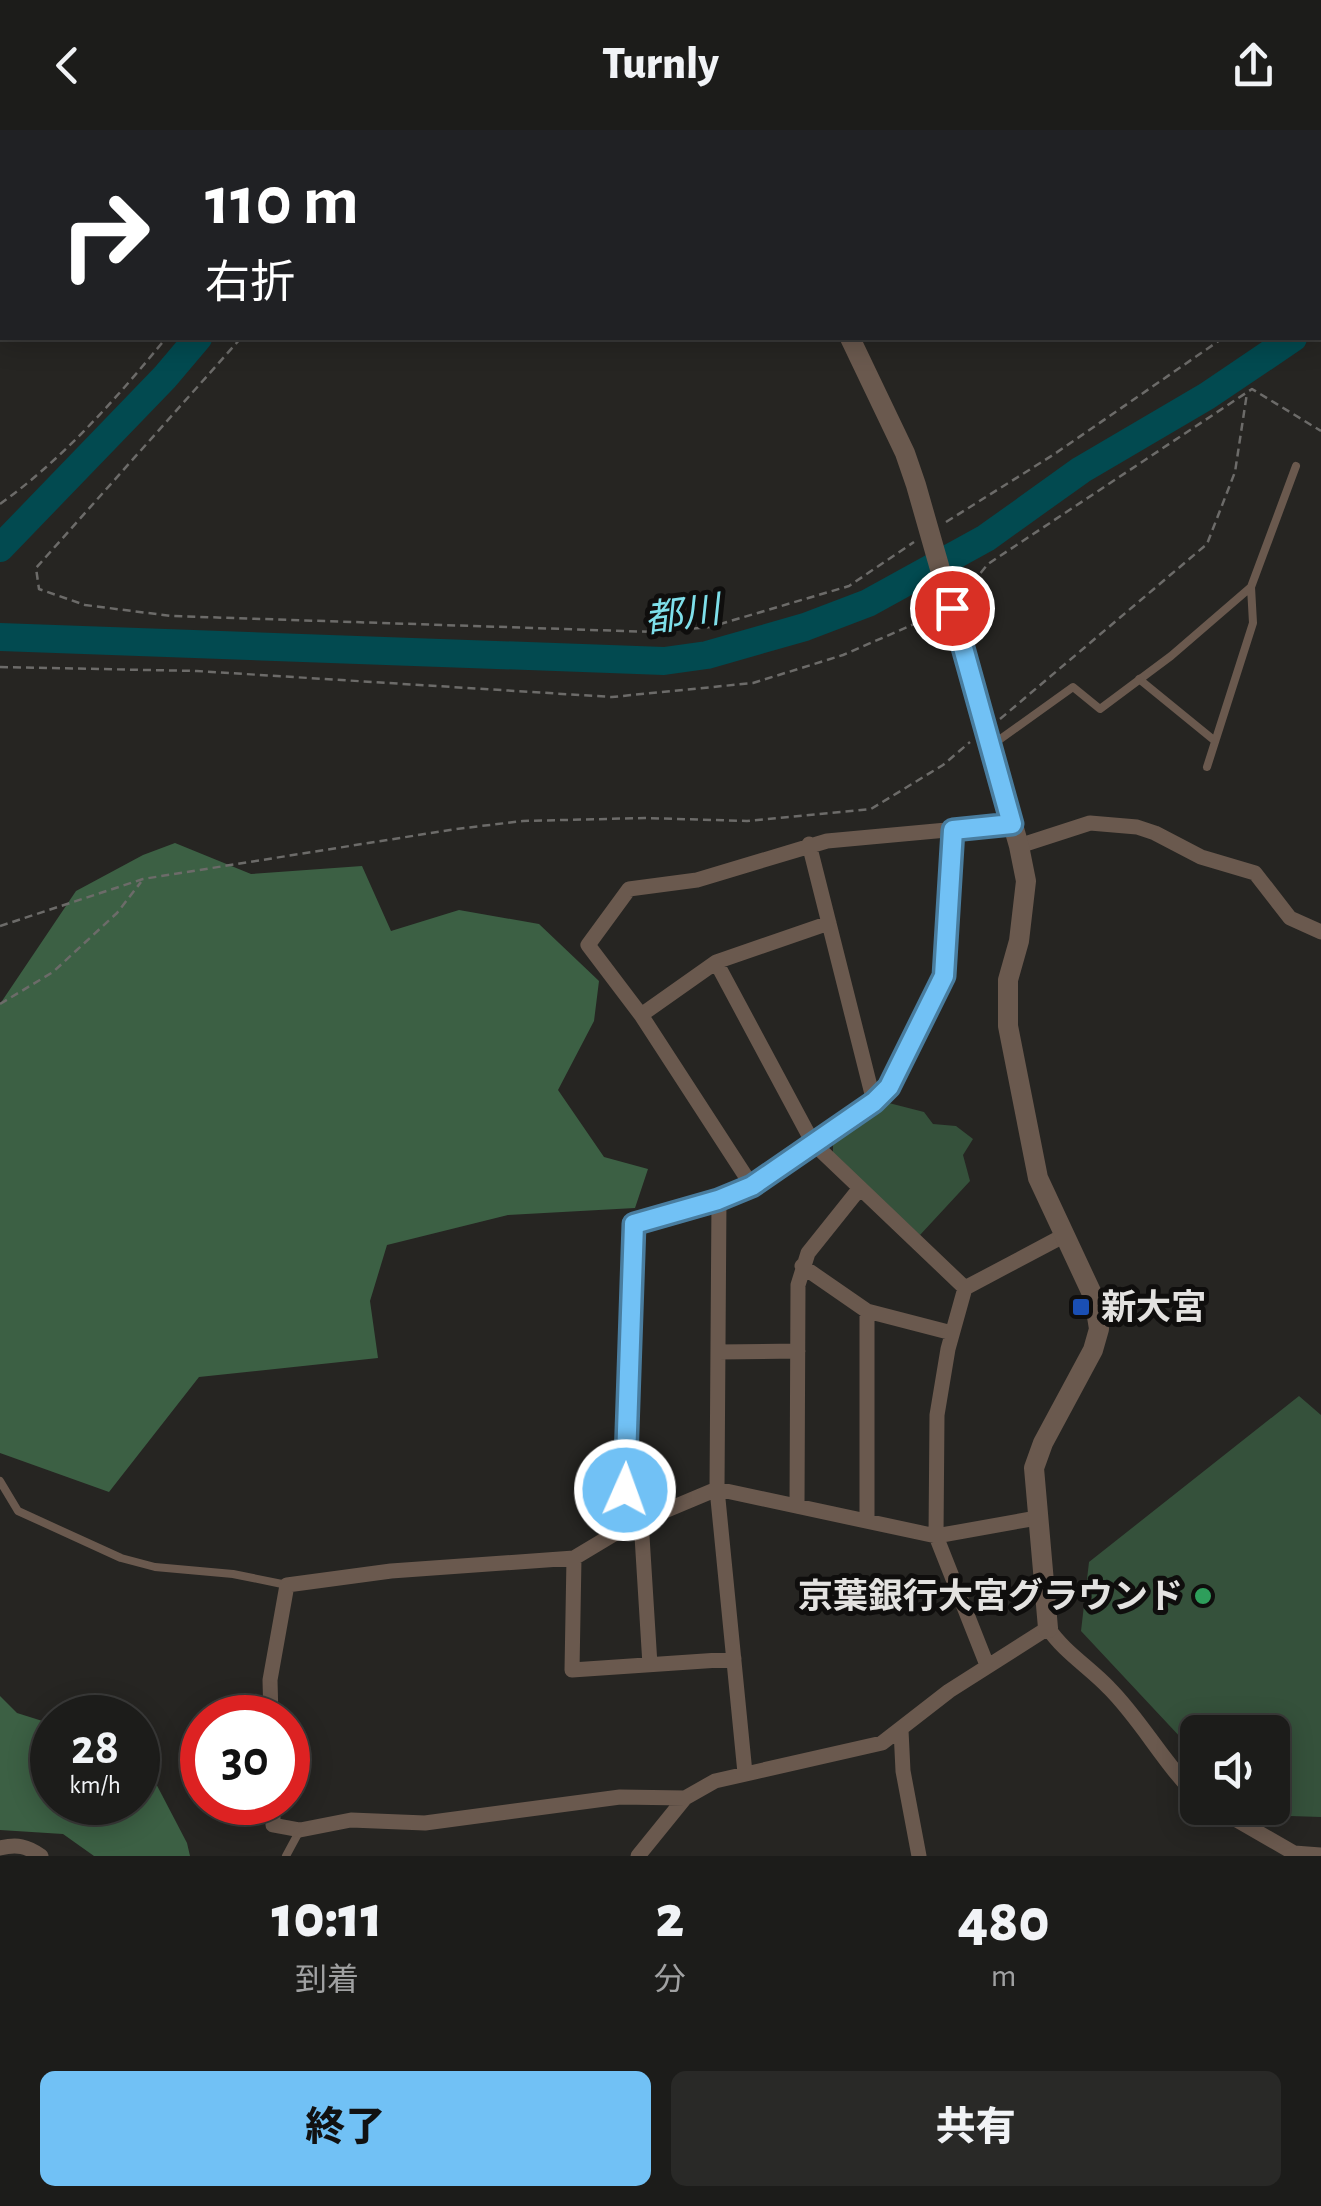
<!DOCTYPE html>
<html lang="ja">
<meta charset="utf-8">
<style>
:root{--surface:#1c1c1a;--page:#292927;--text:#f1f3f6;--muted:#a0a1a2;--line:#3a3a39;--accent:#71c1f5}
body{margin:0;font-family:"Alegreya Sans","Noto Sans JP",sans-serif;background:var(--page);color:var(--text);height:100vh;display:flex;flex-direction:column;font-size:38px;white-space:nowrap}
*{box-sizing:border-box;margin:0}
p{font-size:32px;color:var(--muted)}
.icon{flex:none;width:55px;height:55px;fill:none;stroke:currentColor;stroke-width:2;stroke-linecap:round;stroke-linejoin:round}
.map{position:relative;height:1726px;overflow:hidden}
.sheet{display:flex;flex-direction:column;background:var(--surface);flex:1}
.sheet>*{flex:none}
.banner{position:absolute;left:0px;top:0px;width:1322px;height:210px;box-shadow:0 5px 25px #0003,0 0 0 2px var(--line);background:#202124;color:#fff;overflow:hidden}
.controls{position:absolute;left:1180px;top:1585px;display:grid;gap:20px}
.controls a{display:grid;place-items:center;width:110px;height:110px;border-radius:15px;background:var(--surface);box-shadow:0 5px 25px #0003,0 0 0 2px var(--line);font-size:50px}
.speed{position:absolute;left:30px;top:1565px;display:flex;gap:20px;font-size:50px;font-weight:700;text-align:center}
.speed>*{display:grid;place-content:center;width:130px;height:130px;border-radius:50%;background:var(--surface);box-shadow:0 5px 25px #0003,0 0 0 2px var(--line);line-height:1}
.speed small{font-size:25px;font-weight:400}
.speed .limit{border:15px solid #d22;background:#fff;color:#111}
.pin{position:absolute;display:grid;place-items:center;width:85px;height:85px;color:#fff;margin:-42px;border:5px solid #fff;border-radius:50%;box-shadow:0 2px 10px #0007}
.me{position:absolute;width:110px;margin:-55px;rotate:2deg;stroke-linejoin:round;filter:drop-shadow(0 0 8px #0008)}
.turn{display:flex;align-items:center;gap:35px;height:210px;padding:0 40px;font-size:45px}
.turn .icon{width:130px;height:130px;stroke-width:2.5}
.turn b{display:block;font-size:70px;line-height:85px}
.eta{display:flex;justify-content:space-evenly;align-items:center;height:170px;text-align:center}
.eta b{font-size:60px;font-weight:800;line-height:70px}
.primary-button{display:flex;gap:20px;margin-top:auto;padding:20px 40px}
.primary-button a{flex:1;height:115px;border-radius:15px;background:var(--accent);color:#111;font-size:40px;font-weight:800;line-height:115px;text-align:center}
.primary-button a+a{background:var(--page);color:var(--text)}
header{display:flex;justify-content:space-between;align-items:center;height:130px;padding:0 40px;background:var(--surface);font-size:45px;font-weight:800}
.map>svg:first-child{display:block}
.green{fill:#35513b}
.forest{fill:#3c6044}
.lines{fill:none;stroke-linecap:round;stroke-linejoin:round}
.river{stroke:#024a50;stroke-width:28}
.path{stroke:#6c6b69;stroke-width:2.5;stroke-dasharray:8 5;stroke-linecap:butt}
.service{stroke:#6a594e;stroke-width:8}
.minor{stroke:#6a594e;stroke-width:15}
.tertiary{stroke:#6a594e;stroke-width:20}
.route-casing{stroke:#497d9f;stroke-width:25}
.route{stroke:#71c1f5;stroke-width:18}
.transit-dot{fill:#1a4fb4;stroke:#0f0e0d;stroke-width:4}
.leisure-dot{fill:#2e9e5b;stroke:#0f0e0d;stroke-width:4}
.labels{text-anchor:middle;stroke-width:10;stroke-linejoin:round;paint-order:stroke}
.poi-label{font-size:35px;font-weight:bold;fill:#e3e2e0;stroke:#0f0e0d;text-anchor:start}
.water-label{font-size:38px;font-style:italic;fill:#7edfea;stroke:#0f0e0d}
</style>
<header><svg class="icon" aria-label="back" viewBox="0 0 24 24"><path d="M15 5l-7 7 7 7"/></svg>Turnly<svg class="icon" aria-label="share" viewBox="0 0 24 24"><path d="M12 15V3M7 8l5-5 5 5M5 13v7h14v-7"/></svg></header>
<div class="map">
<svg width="1321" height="1726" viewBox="0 0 1321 1726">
<rect width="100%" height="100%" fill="#262522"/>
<!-- green -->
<path class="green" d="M885,972L924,982L933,994L956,996L973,1009L963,1025L970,1051L920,1105L833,1025V1011Z
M1299,1266L1321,1285V1687L1290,1686L1273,1677L1272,1602H1198L1197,1625L1081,1501L1089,1432Z"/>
<!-- forest -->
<path class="forest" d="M175,713L251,744L362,736L391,801L459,780L539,794L599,851L594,891L558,960L604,1027L648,1039L635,1078L508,1085L387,1115L370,1171L378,1228L199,1247L109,1362L0,1323V874L76,761L143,725Z
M0,1566L17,1583L52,1594V1672H138L139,1621L187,1713L190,1726H94L63,1704L0,1700Z"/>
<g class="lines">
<!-- river -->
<path class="river" d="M328,2L329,0
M1320,189L1321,188
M0,418L165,247L198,208
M0,507L664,531L707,525L805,497L868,473L986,408L1081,340L1207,266L1293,208"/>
<!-- path -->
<path class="path" d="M310,2L311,0
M369,2L370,0
M1320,145H1321
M241,208L36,438L39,459L85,475L172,486L654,502L710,497L849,456L914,412
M0,374C63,329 117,268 166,208
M946,392L1053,325L1223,208
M964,463L988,434L1252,259L1321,301
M0,537L197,541L612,567L753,553L843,525L935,485
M1000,589L1207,414L1235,342L1247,263
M0,796L143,749L456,699L523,691L645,688L747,691L871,679L943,635L970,612
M0,874L53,842L117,783L141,752"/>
<!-- service -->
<path class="service" d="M492,2L493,0
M1139,549L1215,611
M992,615L1073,557L1100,579L1171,526L1251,457L1296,336
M1207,637L1253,493L1251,457
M0,1351L18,1381L121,1428L155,1437L233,1444L287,1455
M286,1726L300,1700"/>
<!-- minor -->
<path class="minor" d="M843,2L846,0
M1019,716L1090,693L1137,697L1155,703L1201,727L1255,743L1290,788L1321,802
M716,832L813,1013L965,1158
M641,885L716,832L829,793
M874,972L889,957L920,887L944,846L953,700
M752,1056L641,885L588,815L629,759L697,750L827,711L1012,694
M719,1069L717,1359L745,1643
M802,1136L867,1181L952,1203
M867,1181V1390
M718,1222L798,1221
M797,1376L798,1155L808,1123L860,1058
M641,1390L650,1535
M624,1398L717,1359L936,1406L1037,1388
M574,1428L572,1540L734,1529
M987,1535L936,1406L937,1285L948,1219L965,1158L1065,1105
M271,1588L270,1550L287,1455L391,1441L574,1428L624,1398L635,1094L719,1069L752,1056L874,972L809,714
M901,1600L903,1641L919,1726
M273,1672V1695L300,1700L351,1690L425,1693L620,1667L685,1668
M1216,1678L1294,1723L1321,1725
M0,1718C17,1714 27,1716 41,1726
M638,1726L685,1668L715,1651L882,1613L949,1561L1048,1498C1064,1522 1089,1537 1109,1558C1142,1591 1164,1634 1198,1667"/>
<!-- tertiary -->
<path class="tertiary" d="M659,0V2
M850,208L905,323L916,355L1019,716L1026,751L1019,811L1008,850V896L1038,1048L1094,1168L1099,1199L1093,1220L1043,1313L1034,1338L1048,1498"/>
</g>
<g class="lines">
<defs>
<path id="route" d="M625,1360L634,1094L718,1070L752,1056L874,972L889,957L944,846L953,700L1012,694L952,478"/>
</defs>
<!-- route casing -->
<use href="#route" class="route-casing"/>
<!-- route -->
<use href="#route" class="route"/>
</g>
<!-- markers -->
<rect class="transit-dot" x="1071" y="1167" width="20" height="20" rx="5"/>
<circle class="leisure-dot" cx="1203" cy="1466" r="10"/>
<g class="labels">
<!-- poi labels -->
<g class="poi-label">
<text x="1101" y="1189">新大宮</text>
<text x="1183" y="1478" text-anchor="end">京葉銀行大宮グラウンド</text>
</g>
<!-- water labels -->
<g class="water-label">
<text transform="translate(682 484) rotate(-8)" y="13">都川</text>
</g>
</g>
</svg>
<div class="controls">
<a><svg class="icon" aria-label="sound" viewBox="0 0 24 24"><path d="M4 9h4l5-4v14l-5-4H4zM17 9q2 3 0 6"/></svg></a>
</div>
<div class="speed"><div>28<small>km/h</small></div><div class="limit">30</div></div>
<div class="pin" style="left:952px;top:478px;background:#d93025"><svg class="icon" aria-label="arrive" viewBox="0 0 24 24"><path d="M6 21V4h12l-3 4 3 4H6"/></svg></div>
<svg class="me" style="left:625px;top:1360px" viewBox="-20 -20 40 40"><circle r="17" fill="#71c1f5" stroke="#fff" stroke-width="3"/><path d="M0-11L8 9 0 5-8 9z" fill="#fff"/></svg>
<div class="banner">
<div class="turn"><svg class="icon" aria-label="right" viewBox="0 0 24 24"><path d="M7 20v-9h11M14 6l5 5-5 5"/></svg><div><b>110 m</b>右折</div></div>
</div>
</div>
<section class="sheet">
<div class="eta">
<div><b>10:11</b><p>到着</p></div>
<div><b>2</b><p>分</p></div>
<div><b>480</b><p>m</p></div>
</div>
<div class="primary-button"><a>終了</a><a>共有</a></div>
</section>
